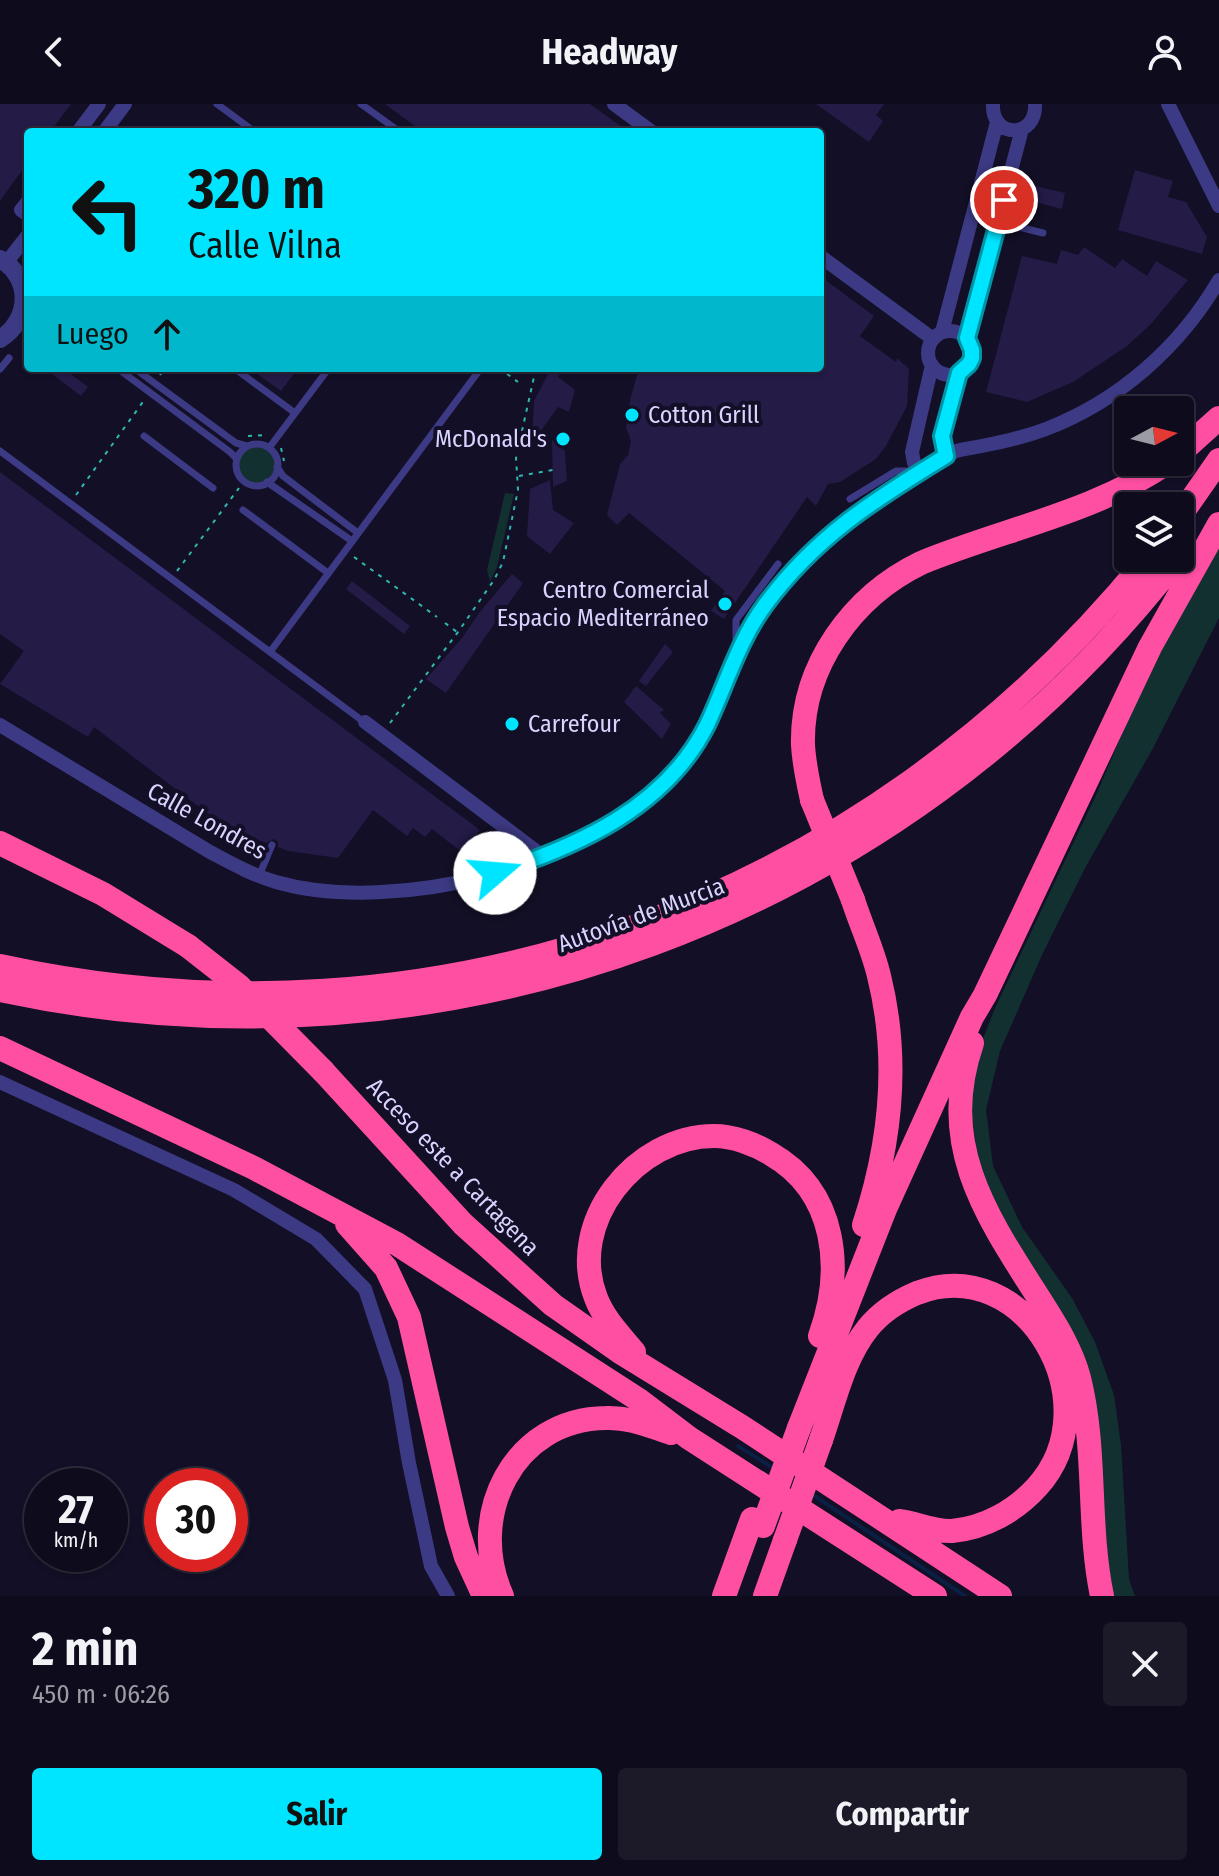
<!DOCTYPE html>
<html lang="es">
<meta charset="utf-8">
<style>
:root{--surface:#0e0b1c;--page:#1c1929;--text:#f1f3f6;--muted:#9b9ba3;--line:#2e2b3b;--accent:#00e5ff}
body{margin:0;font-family:"Fira Sans Condensed",sans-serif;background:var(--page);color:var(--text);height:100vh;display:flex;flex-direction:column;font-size:30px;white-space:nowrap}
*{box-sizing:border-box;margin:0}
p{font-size:26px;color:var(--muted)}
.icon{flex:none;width:44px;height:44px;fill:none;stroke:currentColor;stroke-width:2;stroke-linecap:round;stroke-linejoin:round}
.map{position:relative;height:1492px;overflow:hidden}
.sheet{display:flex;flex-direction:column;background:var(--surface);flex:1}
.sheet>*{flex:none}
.banner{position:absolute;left:24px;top:24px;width:800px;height:244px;border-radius:8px;box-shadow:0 2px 6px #0004,0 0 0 2px var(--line);background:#00e5ff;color:#111;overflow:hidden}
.needle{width:52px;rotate:83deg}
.controls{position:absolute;left:1114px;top:292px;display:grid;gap:16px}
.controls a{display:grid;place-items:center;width:80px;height:80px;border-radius:8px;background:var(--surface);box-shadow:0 2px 6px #0004,0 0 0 2px var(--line);font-size:40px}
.speed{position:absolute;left:24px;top:1364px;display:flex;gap:16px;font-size:40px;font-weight:700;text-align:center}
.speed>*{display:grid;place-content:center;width:104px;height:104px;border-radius:50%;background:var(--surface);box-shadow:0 2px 6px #0004,0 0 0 2px var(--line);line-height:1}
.speed small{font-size:20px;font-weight:400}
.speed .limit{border:12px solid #d22;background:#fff;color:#111}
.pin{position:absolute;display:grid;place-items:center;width:68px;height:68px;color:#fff;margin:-34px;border:4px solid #fff;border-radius:50%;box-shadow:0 2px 8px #0007}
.me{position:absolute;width:88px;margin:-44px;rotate:72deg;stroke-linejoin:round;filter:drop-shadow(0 0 6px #0008)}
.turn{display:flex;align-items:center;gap:28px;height:168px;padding:0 32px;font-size:36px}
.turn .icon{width:104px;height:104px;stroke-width:2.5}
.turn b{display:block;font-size:56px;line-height:68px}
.then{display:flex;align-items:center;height:76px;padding:0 32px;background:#0003;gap:16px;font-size:30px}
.round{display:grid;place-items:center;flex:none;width:84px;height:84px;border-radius:8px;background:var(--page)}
.headline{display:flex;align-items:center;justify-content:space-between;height:136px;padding:0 32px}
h1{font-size:48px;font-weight:700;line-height:60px}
.action{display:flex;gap:16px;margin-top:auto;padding:16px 32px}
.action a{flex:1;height:92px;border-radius:8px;background:var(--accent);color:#111;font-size:32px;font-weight:700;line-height:92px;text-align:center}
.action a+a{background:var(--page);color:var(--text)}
header{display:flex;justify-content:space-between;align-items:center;height:104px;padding:0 32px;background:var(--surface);font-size:36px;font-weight:700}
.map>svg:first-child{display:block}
.green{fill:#12302f}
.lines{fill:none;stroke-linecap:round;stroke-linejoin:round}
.stream{stroke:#0a1f44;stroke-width:4}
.building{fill:#241b47}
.path{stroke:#2fb8b0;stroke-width:2;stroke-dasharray:4 6;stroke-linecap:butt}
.service{stroke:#3d3a85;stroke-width:7}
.minor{stroke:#3d3a85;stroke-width:14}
.tertiary{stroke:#3d3a85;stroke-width:18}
.motorway{stroke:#ff4fa3;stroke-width:24}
.motorway-bridge{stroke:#ff4fa3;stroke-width:24}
.route-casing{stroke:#0095a6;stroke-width:20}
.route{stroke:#00e5ff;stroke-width:14}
.poi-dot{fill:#00e5ff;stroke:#130f26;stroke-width:3}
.labels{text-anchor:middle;stroke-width:8;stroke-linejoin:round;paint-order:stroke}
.poi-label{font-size:24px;fill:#d9d4ff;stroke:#130f26;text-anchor:start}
.street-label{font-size:24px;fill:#d9d4ff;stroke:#130f26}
</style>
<header><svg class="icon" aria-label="back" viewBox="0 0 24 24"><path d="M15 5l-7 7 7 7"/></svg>Headway<svg class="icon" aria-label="person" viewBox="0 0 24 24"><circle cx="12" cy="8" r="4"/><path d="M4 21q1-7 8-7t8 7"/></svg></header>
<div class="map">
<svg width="1219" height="1492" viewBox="0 0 1219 1492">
<rect width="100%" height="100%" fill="#130f26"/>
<!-- green -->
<path class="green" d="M236 361a21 21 0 1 1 42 0a21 21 0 1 1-42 0Z
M505,389L514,390L497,463L490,478L487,466Z
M1219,438V514L1152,646L1085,764L1042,851L1000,947L986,1006L993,1062L1022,1123L1072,1194L1095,1238L1114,1291L1121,1341L1129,1475L1135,1492H1113L1108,1475L1102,1378L1000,1116L980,1072L969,992L977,950L995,904L1097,689L1151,562Z"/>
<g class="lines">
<!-- stream -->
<path class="stream" d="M738,1342L773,1364
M810,1389L965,1492"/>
</g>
<!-- building -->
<path class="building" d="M0,0H71L50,28H28V58L0,97Z
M385,0H590L629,28H423Z
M816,0H884L876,11L883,17L869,38Z
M1135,66L1173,77L1168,93L1186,98L1207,133L1202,150L1118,126Z
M1035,82L1065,89L1062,105L1031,97Z
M1084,143L1115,164L1122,155L1147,172L1156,157L1188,176L1150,221L1127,242L1073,278L1027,298L986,288L1022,152L1057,160L1061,146L1078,151Z
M820,172L874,212L860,232L896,258L897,254L909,265L907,302L886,342L876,355L840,378L828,380L816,402L807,393L724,515L711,507L725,487L629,409L617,421L607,411L620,360L628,351L631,337L626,324L630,296L639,264H774L782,270L787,264H820Z
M44,264H63L88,283L81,292Z
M249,264H298L281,287Z
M551,264H564L558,273L575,286L569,308L558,303L532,339L534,297Z
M552,336L565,347L567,377L553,383Z
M0,368L480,726L463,749L432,725L425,733L413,724L407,732L373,706L338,754L288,747L278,743V738L274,735L266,739L256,735L207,709L94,623L88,633L0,580L24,547L0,530Z
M550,376L553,406L574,419L550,450L527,432L530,385Z
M512,470L523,479L446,589L426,575L462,534L479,509Z
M352,477L410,522L404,530L346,485Z
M665,540L673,548L646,582L639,577Z
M636,582L664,606L660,609L671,620L662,635L624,598Z"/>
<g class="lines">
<!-- path -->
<path class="path" d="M499,264L518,278
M160,271L165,264
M248,332L265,331
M281,344L284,357
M519,372L553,366
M76,391L145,295
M354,453L437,513
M177,467L239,384
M445,519L457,528
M390,619L458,528L494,476L503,458L518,386L516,354L536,264"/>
<!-- service -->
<path class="service" d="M217,0L255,28
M361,0L400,28
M998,118L1043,129
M117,264L230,348L237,355
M134,264L236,339L247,342
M234,264L295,309
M0,265L9,254
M144,332L213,384
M236 361a21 21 0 1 1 42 0a21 21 0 1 1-42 0Z
M269,344L329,264
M0,347L364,618
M277,363L283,372L358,429
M267,378L352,437
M850,395L896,367H915
M243,406L328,469
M736,542V516L778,460
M270,548L481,264
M259,772L272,741"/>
<!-- minor -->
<path class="minor" d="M614,0L652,28
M993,0C991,35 1037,35 1035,0
M1168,0L1219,102
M78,28L99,0
M104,28L125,0
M28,97L21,106L28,111
M820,152L933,235
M6,159L28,131
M928 249a22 22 0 1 1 44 0a22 22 0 1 1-44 0Z
M942,228L997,18
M967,234L1022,25
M946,352L942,332L959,269
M922,367L914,359L912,348L932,261
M365,618L544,753
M0,621L210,748C231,759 252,771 276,778C394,812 598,762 677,665C711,624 723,572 749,526C796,445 868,400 946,352L956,347C986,341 1017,336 1046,325C1119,297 1180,243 1219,176
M0,978L234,1086L316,1135L365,1185L395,1276L409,1359L431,1462L448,1492"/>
<!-- tertiary -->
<path class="tertiary" d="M0,155C32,173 31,216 0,235"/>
<!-- motorway -->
<path class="motorway" d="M1180,349L1219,314
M1180,412L1219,356
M812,696C808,678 804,660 803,641C801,562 853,492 921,459C1003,425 1094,409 1168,358
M0,739L103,790L188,842
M853,796C861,821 873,846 879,872C900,956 891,1039 864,1121
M0,862C437,957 868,799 1148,454
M0,886C444,982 901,812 1178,454
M972,939C938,1038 983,1107 1035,1188C1052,1215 1071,1243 1079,1274C1097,1346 1087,1420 1102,1492
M0,944L254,1064L397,1140L639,1296L689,1334L935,1492
M323,967L463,1120L553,1201L620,1248L742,1323L1000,1492
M347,1120L386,1164L409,1213L457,1423L466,1453L484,1492
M634,1248C620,1231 604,1215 596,1194C566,1118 636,1032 714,1032C733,1032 755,1040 771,1050C837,1088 844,1166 820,1232
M799,1324L885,1105L972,913L985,891L1150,543L1219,420
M821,1336C834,1299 843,1255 868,1224C881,1208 898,1197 917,1189C1025,1147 1113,1299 1037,1383C1015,1407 985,1424 952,1427C933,1428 917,1419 899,1417
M502,1492C466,1412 513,1315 606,1314C630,1313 649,1322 671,1329
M724,1492L752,1415
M765,1492L785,1436"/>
<!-- motorway-bridge -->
<path class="motorway-bridge" d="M812,696L853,796
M188,842L239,882L323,967
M763,1422L799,1324
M785,1436L821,1336"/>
</g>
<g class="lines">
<defs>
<path id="route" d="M495,769C578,742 665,704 707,621C726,581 738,538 765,501C816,432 874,396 946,352L942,332L959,269L969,260L972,254V246L967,234L1004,96"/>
</defs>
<!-- route casing -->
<use href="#route" class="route-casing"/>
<!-- route -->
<use href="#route" class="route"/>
</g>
<!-- markers -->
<g class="poi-dot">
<circle cx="632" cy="311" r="8"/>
<circle cx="563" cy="335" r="8"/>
<circle cx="725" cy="500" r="8"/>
<circle cx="512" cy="620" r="8"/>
</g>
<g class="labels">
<!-- poi labels -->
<g class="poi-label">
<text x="648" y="319">Cotton Grill</text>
<text x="547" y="343" text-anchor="end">McDonald's</text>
<text x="709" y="494" text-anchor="end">Centro Comercial<tspan x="709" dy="28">Espacio Mediterráneo</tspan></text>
<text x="528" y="628">Carrefour</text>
</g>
<!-- street labels -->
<g class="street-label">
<text transform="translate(207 717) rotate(29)" y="8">Calle Londres</text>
<text transform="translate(641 811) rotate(-20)" y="8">Autovía de Murcia</text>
<text transform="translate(453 1063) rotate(46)" y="8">Acceso este a Cartagena</text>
</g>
</g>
</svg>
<div class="controls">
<a><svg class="needle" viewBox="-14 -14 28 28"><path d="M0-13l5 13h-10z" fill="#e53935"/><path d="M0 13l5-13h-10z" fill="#9b9ba3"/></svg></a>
<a><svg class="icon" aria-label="layers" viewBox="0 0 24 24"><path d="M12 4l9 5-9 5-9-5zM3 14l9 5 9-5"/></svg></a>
</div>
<div class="speed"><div>27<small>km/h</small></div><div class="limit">30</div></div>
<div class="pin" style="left:1004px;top:96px;background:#d93025"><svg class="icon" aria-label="arrive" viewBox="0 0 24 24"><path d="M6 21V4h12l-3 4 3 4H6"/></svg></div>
<svg class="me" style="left:495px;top:769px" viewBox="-20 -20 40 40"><circle r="19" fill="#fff"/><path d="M0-13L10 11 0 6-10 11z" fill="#00e5ff"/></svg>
<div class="banner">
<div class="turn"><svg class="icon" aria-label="left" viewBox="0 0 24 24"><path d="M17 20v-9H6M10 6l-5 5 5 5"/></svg><div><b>320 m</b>Calle Vilna</div></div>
<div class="then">Luego<svg class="icon" aria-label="ahead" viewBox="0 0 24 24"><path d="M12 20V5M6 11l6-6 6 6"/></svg></div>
</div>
</div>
<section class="sheet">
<div class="headline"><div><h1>2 min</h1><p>450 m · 06:26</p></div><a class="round"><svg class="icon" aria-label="close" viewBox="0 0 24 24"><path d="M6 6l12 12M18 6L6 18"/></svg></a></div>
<div class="action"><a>Salir</a><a>Compartir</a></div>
</section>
